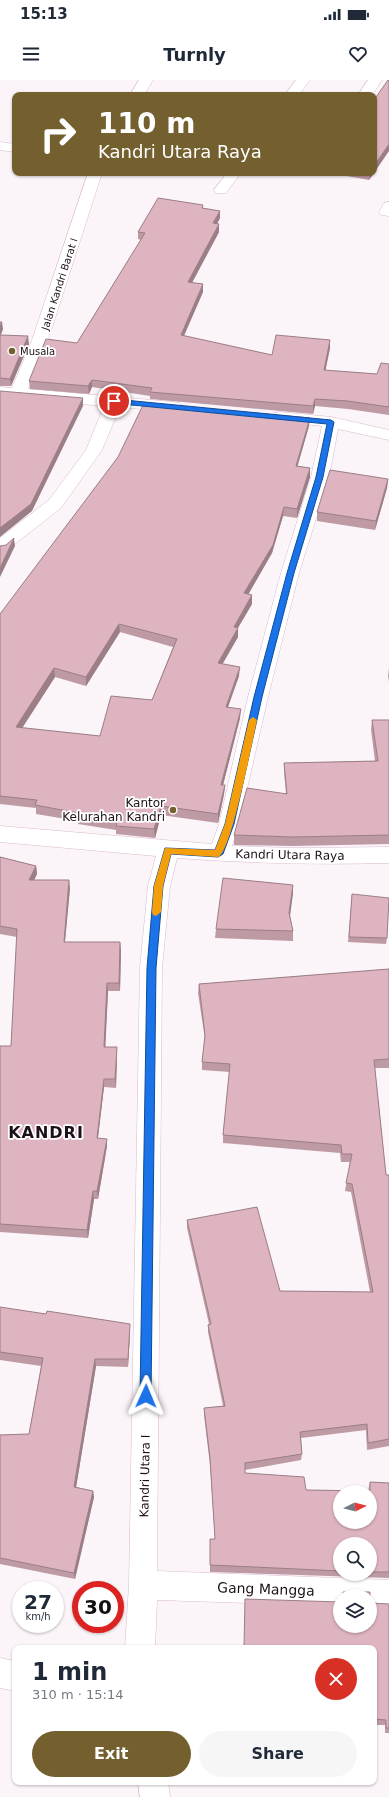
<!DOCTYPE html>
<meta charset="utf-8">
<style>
:root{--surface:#fff;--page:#f6f6f7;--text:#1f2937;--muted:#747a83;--accent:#74602f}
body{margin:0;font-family:"DejaVu Sans",sans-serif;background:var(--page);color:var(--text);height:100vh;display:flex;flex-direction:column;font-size:15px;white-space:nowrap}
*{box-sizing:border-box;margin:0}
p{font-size:13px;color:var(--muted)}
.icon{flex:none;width:22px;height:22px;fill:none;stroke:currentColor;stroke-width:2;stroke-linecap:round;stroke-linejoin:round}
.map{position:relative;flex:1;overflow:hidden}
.details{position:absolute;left:12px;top:1565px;width:365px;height:140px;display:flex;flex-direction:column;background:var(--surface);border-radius:8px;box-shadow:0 1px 3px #0004}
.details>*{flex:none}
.top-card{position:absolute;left:12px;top:12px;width:365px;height:84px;border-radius:8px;box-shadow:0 1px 3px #0004;background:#74602f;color:#fff;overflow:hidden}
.needle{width:26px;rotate:84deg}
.fabs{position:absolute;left:333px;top:1405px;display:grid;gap:8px}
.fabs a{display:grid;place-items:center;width:44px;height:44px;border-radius:50%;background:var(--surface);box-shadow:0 1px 3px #0004;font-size:20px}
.speed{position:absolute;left:12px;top:1501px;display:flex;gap:8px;font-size:20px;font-weight:700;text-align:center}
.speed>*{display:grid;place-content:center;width:52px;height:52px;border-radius:50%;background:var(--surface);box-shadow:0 1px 3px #0004;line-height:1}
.speed small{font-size:10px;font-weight:400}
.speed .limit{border:6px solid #d22;background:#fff;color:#111}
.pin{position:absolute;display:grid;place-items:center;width:34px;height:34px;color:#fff;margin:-17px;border:2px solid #fff;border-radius:50%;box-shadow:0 1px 4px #0007}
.me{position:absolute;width:44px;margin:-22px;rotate:1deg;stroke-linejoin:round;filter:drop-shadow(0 0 3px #0008)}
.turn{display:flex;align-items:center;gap:14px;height:84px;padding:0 20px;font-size:18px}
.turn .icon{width:52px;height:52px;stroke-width:2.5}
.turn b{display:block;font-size:28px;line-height:34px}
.round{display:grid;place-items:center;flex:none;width:42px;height:42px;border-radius:21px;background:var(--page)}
.summary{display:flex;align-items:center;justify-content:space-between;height:68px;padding:0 20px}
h1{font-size:24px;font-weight:600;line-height:30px}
.primary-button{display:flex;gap:8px;margin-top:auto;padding:8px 20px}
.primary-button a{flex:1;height:46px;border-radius:24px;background:var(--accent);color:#fff;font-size:16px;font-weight:600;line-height:46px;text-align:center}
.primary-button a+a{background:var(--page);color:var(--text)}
.status{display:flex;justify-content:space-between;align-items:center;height:28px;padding:0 20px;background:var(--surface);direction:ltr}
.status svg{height:11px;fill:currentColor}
header{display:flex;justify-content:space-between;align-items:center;height:52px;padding:0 20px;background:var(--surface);font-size:18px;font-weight:600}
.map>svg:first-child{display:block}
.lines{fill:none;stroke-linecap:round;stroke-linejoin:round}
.street-casing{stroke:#dab9d0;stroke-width:1}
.street{fill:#fff;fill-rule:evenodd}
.wall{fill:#be9ba4;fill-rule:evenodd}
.shaded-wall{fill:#9b7e86}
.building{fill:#ddb4bf;stroke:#9b7e86;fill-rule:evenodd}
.route{fill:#1a73e8;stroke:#114b97}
.slow{fill:#f59e0b}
.poi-dot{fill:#74602f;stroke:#fff;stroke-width:1.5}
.labels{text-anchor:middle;stroke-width:3.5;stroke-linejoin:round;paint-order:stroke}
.far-street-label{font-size:10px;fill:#1d1119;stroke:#fff}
.far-poi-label{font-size:10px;fill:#1d1119;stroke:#fff;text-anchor:start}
.poi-label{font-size:12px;fill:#1d1119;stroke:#fff;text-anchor:end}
.street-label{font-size:12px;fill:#1d1119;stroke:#fff}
.near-street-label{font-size:14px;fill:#1d1119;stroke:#fff}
.district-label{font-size:16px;font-weight:bold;letter-spacing:1px;fill:#1d1119;stroke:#fff}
</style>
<div class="status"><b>15:13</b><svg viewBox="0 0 49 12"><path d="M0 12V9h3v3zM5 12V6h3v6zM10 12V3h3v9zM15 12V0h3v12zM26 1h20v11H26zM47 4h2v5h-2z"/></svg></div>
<header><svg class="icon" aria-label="menu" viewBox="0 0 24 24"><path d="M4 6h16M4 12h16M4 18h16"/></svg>Turnly<svg class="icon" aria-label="heart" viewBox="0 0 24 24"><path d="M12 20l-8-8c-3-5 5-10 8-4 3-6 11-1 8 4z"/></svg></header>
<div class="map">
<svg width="389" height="1717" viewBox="0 0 389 1717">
<rect width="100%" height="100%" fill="#fbf4f8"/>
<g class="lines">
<defs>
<path id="street" d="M139,0H153L144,15H130Z
M296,0H310L299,15H285Z
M368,0H382L372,15H358Z
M0,62L15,64V72L0,70Z
M88,93H102L48,260L28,309L174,322L180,323L182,327L180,331L174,332L120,327L102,370L61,428L6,471L0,473V458L49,420L86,370L104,326L0,317V307L12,308L32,260Z
M227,93H241L226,113H216L214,110Z
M389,122V136L381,135L379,132L384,123Z
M280,332L331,337L389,350V360L338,349L329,397L299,493L268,617L239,744L232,766L292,768L389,767V783C318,785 247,783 177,778L170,806L162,888L157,1491L389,1500V1528H370V1516H340V1526L157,1520L155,1568H125L129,1505L140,888L148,806L156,776L0,762V746L212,764L219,744L248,617L281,493L311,397L322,346L274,341L272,337L274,333Z
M0,1578L15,1581V1611L0,1608Z
M138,1702H168L170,1717H140Z"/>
</defs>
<!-- street casing -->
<use href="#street" class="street-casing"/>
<!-- street -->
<use href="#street" class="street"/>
</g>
<!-- wall -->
<path class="wall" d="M341,93H374L369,100L341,95Z
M203,125V128L220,131V138L217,144L219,152L192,203L203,204V212L184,256L272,275L330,260V268L325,290L377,294L389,284V335L348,329L315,326L313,334L150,319V316L92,307L89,314L30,309L29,301L77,263L141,160L138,159V152Z
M0,242L3,249L1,255L29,264L11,306H0Z
M309,346L297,386L310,388V397L297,438L283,436L272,473L248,514L252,515V524L238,548V557L222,584L239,596L228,627L240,638L223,705H225L224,714L218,743L161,735L155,758L116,754V750L78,744V741L36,734V728L0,724V534ZM120,552L173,567L152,620L100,656L22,648L55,597L86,606Z
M388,399L387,408L375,450L317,441V432Z
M389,588V602L388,596Z
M372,640H389V764L292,766L234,765V755L286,713L284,692V683L375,681L371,650Z
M0,777L36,786L37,794L34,800L70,808L65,862H120L121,871L120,911H108L105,967L117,975L116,1008L104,1007L98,1058L107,1066L98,1119H94L88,1158L0,1152V966H11L17,857L0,854Z
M293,805L290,835L293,851V861L215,858L216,849Z
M352,814L387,858L386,864L348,862Z
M389,889V988H375L386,1095H389V1366L367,1370L366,1350L301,1358L302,1374L301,1380L245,1390V1393L306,1410L368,1411L370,1402L389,1403V1498L210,1492V1465L215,1459L210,1385L204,1335V1328L223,1326L208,1252V1245L209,1244L187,1148V1140L280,1211L370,1212L351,1112L345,1111L350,1082H341L340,1073L223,1063V1055L230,992L202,990V982L205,959L198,913L199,904ZM340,1464H370V1494H340Z
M0,1227L130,1252L128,1287L96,1286L76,1407L93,1411L94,1417L75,1499L0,1484V1355L29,1354L41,1286L0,1280Z
M370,1523L389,1524V1653H385V1645H374V1568Z"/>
<!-- shaded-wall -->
<path class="shaded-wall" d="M389,64V71L374,93V86Z
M370,93H374L369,100Z
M220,131V138L213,151V143Z
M219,144V152L188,210V202Z
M203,204V212L181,262V255Z
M2,242L3,249L0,256V247Z
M28,256L29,264L11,306L10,299Z
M330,260V268L324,298V290Z
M92,300V307L89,314L88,306Z
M83,318V326L32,431L0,457V448Z
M315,319V326L313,334V326Z
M310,338L309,346L295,395L296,386Z
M310,388V397L297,438V429Z
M388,399L387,408L375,450L376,441Z
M284,427L283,436L272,473L244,522V513Z
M14,458L15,466L0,497V488Z
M252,515V524L233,556L234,547Z
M119,544L120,552L86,606V597Z
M238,548V557L218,592V583Z
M240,587L239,596L225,635L226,627Z
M54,588L55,597L17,656L16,647Z
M241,629L240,638L221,713V705Z
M225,705L224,714L218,743V734Z
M161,726V735L155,758L154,749Z
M36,786L37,794L30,808L29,800Z
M69,800L70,808L64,871V862Z
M293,805V814L289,843V833Z
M120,862L121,871L120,911L119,903Z
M107,903L108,911L105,975L104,967Z
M117,967V975L116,1008L115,999Z
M104,999V1007L97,1065V1058Z
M107,1059V1066L98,1119L97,1111Z
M93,1111L94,1119L88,1158L87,1150Z
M130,1244V1252L128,1287V1279Z
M95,1279L96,1286L75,1414L74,1407Z
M93,1411L94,1417L75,1499L74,1493Z"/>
<!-- building -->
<path class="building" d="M388,0H389V64L374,86V20Z
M158,118L203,125L202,128L220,131L213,143L219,144L188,202L203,204L181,255L272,275L276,255L330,260L324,290L377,294L381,283L389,284V327L348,321L315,319L313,326L150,312L152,308L92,300L88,306L29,301L46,259L77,263L145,153L138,152Z
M0,242H2L0,247Z
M0,255L28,256L10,299L0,298Z
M0,311L83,318L31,424L0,448Z
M144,323L310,338L296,386L310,388L297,429L284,427L273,465L244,513L252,515L234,547L238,548L218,583L240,587L226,627L241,629L221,705H225L218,734L161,726L154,749L116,746L117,742L77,736L78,733L35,725L37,720L0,716V534L118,377ZM119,544L177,559L152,620L111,616L100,656L16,647L54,588L86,597Z
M330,390L388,399L376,441L317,432Z
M14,458L0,488V466L6,465Z
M372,640H389V755L293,757L234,755L247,708L287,714L284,683L378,681Z
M0,777L36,786L29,800H69L64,862H120L119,903H107L104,967H117L115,999H104L97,1058L107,1059L97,1111H93L87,1150L0,1144V966H11L17,849L0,846Z
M223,798L293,805L289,833L293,851L216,849Z
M352,814L389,818L387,858L349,857Z
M389,889V979L374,980L386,1095H389V1359L368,1363L367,1344L300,1352L302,1374L245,1383V1393L304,1397L306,1410L370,1411V1402L389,1403V1492H370V1464H340V1491L210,1485V1459H215L210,1378L204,1328L225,1326L208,1245L211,1244L187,1140L257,1127L280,1211L373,1212L352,1104L346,1103L352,1074H342L341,1065L223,1055L230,984L202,982L205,955L199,904ZM340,1412H370V1442H340Z
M0,1227L46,1234L47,1231L130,1244L128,1279H95L74,1407L93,1411L74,1493L0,1478V1355L29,1354L43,1278L0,1272Z
M343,1512H370V1523L389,1524V1648H386V1640L374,1639V1568H244L245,1519L340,1522V1546H370V1516H342Z"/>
<!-- route -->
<path class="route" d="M114,319L331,340L334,342L323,397L294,493L262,617L234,744L223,774L218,777L171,774L163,806L156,888L151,1316L150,1319L146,1321L142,1319L140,1316L147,888L154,806L165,768L215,770L225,744L254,617L287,493L316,397L327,344L111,323V320Z"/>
<!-- slow -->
<path class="slow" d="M253,637L257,640C253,658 231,773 218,777L171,774L163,806L161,832L156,836L153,835L152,832L154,806L165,768L215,770L225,744L249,640Z"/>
<!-- markers -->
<g class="poi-dot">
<circle cx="12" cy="271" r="4"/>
<circle cx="173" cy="730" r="4"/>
</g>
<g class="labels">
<!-- far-street labels -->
<g class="far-street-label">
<text transform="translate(59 204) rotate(-72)" y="4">Jalan Kandri Barat I</text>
</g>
<!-- far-poi labels -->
<g class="far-poi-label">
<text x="20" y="275">Musala</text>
</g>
<!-- poi labels -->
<g class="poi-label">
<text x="165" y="727">Kantor<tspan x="165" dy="14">Kelurahan Kandri</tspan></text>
</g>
<!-- street labels -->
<g class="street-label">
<text transform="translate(290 775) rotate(1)" y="4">Kandri Utara Raya</text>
<text transform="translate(145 1396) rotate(-89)" y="4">Kandri Utara I</text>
</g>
<!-- near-street labels -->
<g class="near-street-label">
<text transform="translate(266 1509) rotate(2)" y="5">Gang Mangga</text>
</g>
<!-- district labels -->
<g class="district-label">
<text x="46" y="1058">KANDRI</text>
</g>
</g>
</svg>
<div class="fabs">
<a><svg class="needle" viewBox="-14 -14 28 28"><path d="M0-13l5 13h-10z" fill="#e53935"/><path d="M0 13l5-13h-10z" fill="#747a83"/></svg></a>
<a><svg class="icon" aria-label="search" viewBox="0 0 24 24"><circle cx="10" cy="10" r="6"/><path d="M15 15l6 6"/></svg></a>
<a><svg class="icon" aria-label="layers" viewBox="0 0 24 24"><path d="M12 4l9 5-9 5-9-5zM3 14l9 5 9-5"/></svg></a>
</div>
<div class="speed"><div>27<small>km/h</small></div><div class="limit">30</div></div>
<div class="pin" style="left:114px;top:321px;background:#d93025"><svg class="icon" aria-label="arrive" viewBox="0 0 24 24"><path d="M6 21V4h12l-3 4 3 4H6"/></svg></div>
<svg class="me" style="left:146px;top:1316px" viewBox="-20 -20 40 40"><path d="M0-17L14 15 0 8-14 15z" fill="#1a73e8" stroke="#fff" stroke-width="4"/></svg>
<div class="top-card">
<div class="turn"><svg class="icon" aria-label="right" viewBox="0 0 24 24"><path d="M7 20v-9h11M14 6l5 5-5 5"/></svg><div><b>110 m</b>Kandri Utara Raya</div></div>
</div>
<section class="details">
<div class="summary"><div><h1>1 min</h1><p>310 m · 15:14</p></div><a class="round" style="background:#d93025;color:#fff"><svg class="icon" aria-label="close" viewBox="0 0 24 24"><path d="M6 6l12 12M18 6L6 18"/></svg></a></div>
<div class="primary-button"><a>Exit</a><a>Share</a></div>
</section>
</div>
